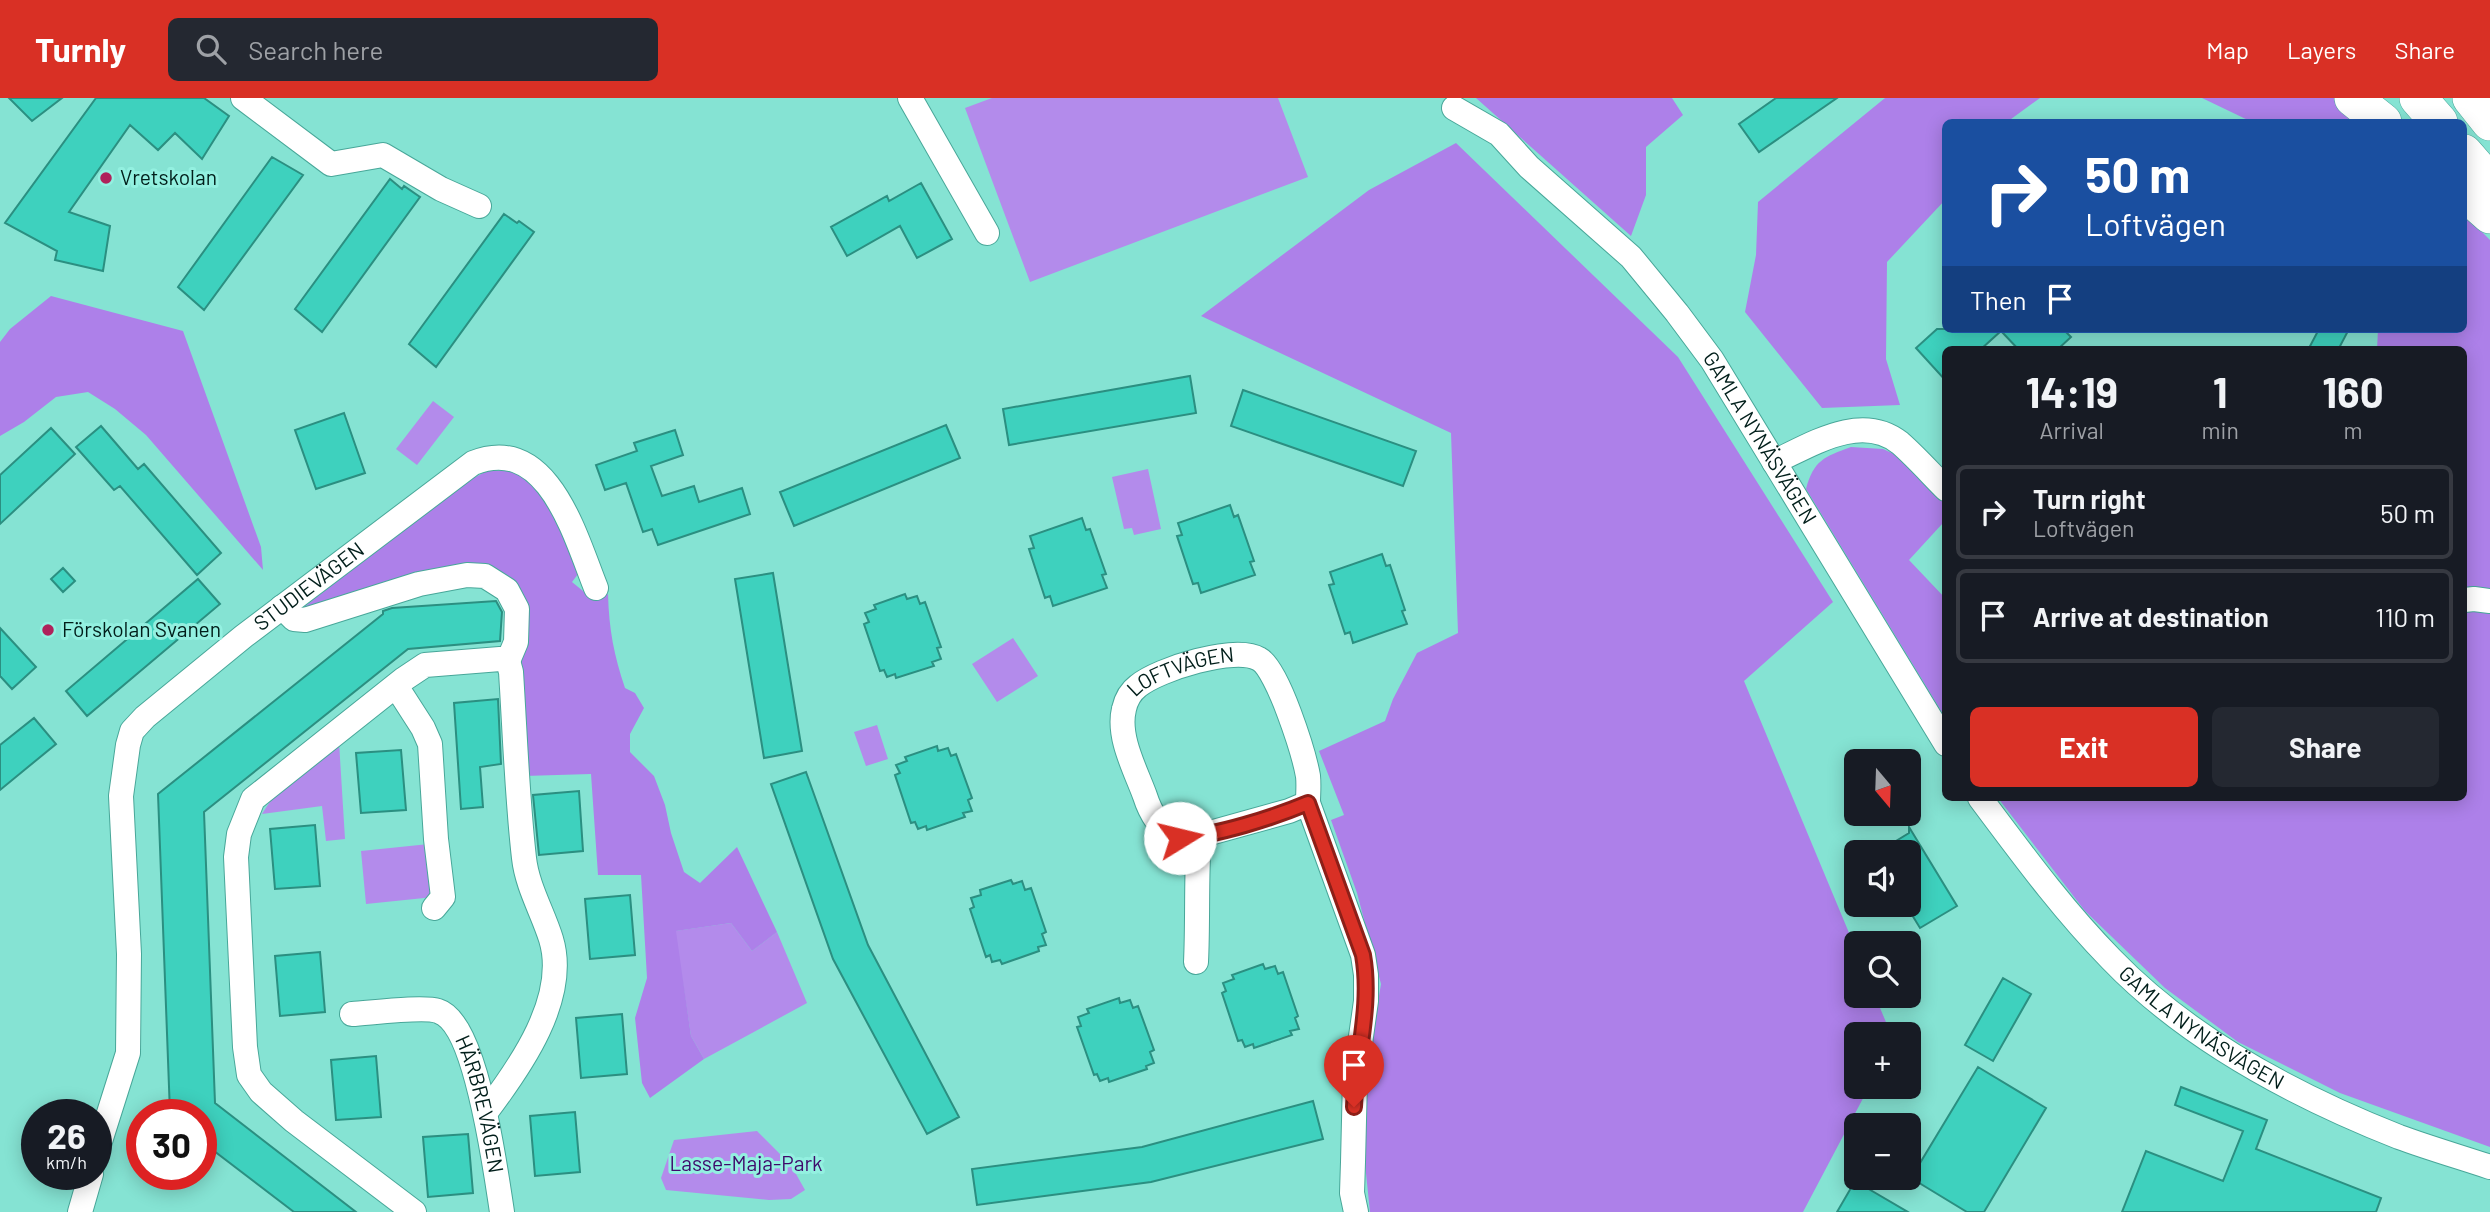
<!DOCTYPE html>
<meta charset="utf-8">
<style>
:root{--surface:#171b24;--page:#242831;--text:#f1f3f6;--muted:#9ea1a6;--line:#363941;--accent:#d93025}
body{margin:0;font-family:Barlow,sans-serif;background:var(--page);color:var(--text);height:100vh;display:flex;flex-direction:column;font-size:26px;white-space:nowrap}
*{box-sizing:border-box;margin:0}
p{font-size:23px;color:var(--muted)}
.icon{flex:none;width:38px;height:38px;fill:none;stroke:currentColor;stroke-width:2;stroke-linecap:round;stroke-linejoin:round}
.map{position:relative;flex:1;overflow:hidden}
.sheet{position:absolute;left:1942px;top:248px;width:525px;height:455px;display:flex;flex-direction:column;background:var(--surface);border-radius:10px;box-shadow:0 4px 18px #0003}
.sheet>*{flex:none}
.guide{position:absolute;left:1942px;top:21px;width:525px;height:214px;border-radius:10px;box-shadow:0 4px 18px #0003;background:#1a4fa0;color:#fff;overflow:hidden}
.needle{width:46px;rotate:161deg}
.buttons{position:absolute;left:1844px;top:651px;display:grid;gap:14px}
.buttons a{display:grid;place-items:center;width:77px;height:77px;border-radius:10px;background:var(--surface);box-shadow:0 4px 18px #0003;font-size:35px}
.speed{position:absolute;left:21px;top:1001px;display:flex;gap:14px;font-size:35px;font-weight:700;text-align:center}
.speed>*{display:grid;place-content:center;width:91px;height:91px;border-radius:50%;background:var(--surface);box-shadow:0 4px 18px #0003;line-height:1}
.speed small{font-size:18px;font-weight:400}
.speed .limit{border:10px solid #d22;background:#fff;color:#111}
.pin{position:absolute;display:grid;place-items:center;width:60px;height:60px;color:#fff;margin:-72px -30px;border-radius:50% 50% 50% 0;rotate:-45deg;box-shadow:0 0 7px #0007}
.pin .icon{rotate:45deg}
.me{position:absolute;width:77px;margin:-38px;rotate:81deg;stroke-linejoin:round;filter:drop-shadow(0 0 5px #0008)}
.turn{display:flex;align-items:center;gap:24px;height:147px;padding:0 28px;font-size:32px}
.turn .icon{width:91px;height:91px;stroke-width:2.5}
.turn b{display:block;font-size:49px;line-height:60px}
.then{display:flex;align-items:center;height:66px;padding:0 28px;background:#0003;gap:14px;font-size:26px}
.eta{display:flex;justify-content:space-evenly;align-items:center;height:119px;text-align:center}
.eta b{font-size:42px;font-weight:700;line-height:49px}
.primary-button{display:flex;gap:14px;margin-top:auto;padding:14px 28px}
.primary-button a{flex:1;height:80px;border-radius:10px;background:var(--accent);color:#fff;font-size:28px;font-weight:700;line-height:80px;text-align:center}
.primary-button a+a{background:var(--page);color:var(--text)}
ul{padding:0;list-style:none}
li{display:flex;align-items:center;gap:21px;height:94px;margin:0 14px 10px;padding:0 14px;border:4px solid var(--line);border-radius:10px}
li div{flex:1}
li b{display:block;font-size:26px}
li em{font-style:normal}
header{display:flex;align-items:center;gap:42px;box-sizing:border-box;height:98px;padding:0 35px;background:var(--accent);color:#fff}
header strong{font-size:33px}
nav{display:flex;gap:38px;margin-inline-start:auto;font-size:24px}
.search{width:490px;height:63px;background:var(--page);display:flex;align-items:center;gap:18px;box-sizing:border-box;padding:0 24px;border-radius:10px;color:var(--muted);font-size:26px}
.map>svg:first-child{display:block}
.green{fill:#b38beb}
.forest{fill:#ad80e9}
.building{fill:#3ed1be;stroke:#2b8f81;stroke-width:2}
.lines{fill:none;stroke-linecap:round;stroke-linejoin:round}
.minor-casing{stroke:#48a799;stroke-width:26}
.highway-casing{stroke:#48a799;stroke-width:38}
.minor{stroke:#fff;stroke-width:24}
.highway{stroke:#fff;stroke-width:37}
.route-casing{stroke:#8d1f18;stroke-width:18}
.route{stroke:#d93025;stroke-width:12}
.poi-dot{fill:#af225b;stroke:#93f0e0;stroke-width:2.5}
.labels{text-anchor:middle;stroke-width:6;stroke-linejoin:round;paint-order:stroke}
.poi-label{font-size:21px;fill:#011e1a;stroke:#93f0e0;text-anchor:start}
.street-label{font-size:21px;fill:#011e1a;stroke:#93f0e0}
.park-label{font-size:21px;fill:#3f0a6b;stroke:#93f0e0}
</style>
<header>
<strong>Turnly</strong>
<div class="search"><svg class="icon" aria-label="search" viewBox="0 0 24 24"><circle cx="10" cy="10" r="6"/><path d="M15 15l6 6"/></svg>Search here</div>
<nav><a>Map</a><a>Layers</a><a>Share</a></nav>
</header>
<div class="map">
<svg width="2490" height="1114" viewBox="0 0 2490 1114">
<rect width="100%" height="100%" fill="#85e3d3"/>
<!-- green -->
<path class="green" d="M992,0H1278L1308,79L1030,184L965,10Z
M433,303L454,319L417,367L396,351Z
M1148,371L1161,431L1134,437L1132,430L1124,431L1112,379Z
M1013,540L1038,578L997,604L972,566Z
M877,627L888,661L866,668L854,634Z
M339,644L345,741L326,743L322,708L262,716L278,691Z
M429,746L434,799L366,806L361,753Z
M731,825L752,853L777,834L807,905L704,961L691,938L675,833Z
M757,1033L791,1067L805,1092L791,1101L769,1102L666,1092L661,1080L674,1042Z"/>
<!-- forest -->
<path class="forest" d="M1476,0H1672L1683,17L1646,49V97L1631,138Z
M1885,0H2040L2007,24H1946V101L1887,164L1886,261L1900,307L1822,310L1745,214L1756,157L1758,104Z
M2202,0H2334L2365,24H2252Z
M1456,45L1678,259L1833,504L1744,583L1857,854V898H1875L1891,936H1857V989H1869L1803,1114H1370L1362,1037L1370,952L1381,886L1357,795L1331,722L1344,717L1319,653L1385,623L1393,601L1417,555L1458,535L1451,335L1201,218L1369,92Z
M2464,116L2490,142V490L2464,493V252H2377L2378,231H2464Z
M51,198L183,233L261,449L263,472L146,337L115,311L88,294L56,299L24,324L0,338V244L10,231Z
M1851,349L1883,351L1905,361L1946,406V427L1943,425L1909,462L1946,501V621L1806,391C1814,362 1824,359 1851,349Z
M487,373C494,373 502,372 509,373C549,379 567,440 581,472L572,484L594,502L608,496C609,532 614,557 625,590L635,595L644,610L630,636V654L654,678L665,707L671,735L684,774L700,785L737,749L777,834L752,853L731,825L676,833L691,938L704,961L650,1000L642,985L635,920L647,880L641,777H598L591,676L524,678L506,481L299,513L462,386Z
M2464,509L2490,515V1049L2340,995L2238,944L2165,890L2085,813L1998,700H2464Z"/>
<!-- building -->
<path class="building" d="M9,0H62L32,23Z
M96,0H204L229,18L202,61L175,35L158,52L130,27L69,114L110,128L103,173L55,162L57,153L5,125Z
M1776,0H1837L1759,54L1739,26Z
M272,59L303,77L204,212L178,189Z
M390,81L402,91L404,88L420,99L322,234L295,211Z
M921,85L952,141L917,160L900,128L847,158L831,129L887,98L889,103Z
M504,116L517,125L519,123L534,134L436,269L409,246Z
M1937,231H2063L2071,239L2057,252H2019L2001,233L1980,252H1946V283L1916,250Z
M2319,231H2349L2338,252H2308Z
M1190,278L1196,315L1009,347L1003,311Z
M1243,292L1416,353L1403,388L1231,328Z
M344,315L365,375L316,391L295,332Z
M946,327L960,360L794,428L780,394Z
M101,328L138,371L144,366L221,455L197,477L120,388L114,392L76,349Z
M51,330L75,356L0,426V377Z
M675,332L683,357L651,368L662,398L694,388L699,404L742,390L750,416L658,447L652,431L643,434L626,385L605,392L596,367L637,353L634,345Z
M1230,407L1234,419L1238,417L1254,463L1250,464L1255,477L1201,495L1198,485L1193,486L1177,438L1182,437L1178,425Z
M1082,420L1086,432L1090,431L1106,476L1102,477L1107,490L1053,508L1050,498L1045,500L1029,451L1034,450L1030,438Z
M1382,456L1386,468L1390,467L1405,512L1402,513L1407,526L1353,545L1350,534L1345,536L1329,487L1334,486L1330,474Z
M63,470L75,483L63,494L51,481Z
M773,475L802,653L764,660L735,481Z
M198,481L220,506L87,618L66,593Z
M905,496L907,501L917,498L920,506L925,504L941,549L937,550L941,561L932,564L934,568L896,580L895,576L887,579L884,572L880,573L864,526L869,524L865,515L876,511L874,507Z
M496,503L502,514L500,543L408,551L204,714L215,1005L356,1114H294L201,1043V1017L170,1015L158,696L383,516V513L392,510Z
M0,530L36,569L12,591L0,578Z
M498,601L501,666L480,669L483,709L461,711L454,605Z
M34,620L56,646L0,692V647Z
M937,648L938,653L948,650L951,658L956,656L972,700L968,702L972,713L963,715L965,719L927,732L926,728L918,731L915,724L911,725L895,677L900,675L896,667L907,663L905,659Z
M401,652L406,712L361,715L356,655Z
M806,674L868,847L959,1019L927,1036L833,861L771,686Z
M579,693L583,753L539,757L533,697Z
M315,727L320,788L275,791L270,731Z
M1909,729L1957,808L1920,830L1909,812V754H1878L1909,735Z
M1011,782L1013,786L1022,783L1025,792L1031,790L1046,834L1042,836L1046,847L1038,849L1039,853L1002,866L1000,862L992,864L990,857L986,859L970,811L974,809L971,800L981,797L980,792Z
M630,797L635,857L590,861L585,801Z
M320,854L325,914L280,918L275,858Z
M1263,866L1265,871L1275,868L1278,876L1283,874L1298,918L1295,920L1299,931L1290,933L1292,937L1254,950L1253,946L1245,949L1242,942L1238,943L1222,895L1226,893L1223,885L1234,881L1232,877Z
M2003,880L2031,896L1993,963L1965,947Z
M1119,900L1120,905L1130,902L1133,910L1138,908L1154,952L1150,954L1154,965L1146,968L1147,971L1109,984L1108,980L1100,983L1097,976L1094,977L1077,929L1081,928L1078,919L1089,915L1087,911Z
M622,916L627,976L581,980L576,920Z
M376,958L381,1019L336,1022L331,962Z
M1978,969L2046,1010L1984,1114H1967L1911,1080Z
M2181,989L2267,1022L2256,1051L2381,1100L2376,1114H2122L2146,1053L2223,1083L2243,1033L2175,1007Z
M1313,1003L1323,1041L1151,1084L977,1107L972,1071L1142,1049Z
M575,1014L580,1074L535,1078L530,1018Z
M468,1036L473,1095L428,1099L423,1039Z
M1855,1083L1908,1114H1837Z"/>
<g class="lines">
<defs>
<g id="minor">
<path d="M243,0L331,66L383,57L441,91L479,108"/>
<path d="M910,0L987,135"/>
<path id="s1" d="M1454,10L1499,36L1529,69L1631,159L1677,215L1712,262L1946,646"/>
<path d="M1774,364C1811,347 1861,314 1900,345C1916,359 1931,376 1946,391"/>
<path d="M2464,502L2474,501L2490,503"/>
<path d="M282,509L294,521L305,522L419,486L467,477L485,478L507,492L517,511L516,544L508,563"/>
<path d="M396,588L423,630L430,646L436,741L443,799L434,810"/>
<path id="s2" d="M1980,700C2022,756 2062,811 2111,861C2189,942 2295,998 2399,1039C2429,1050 2460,1059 2490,1069"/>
<path id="s3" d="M1199,738C1192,739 1184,741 1178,739C1161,734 1150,714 1145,698C1136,673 1117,639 1124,611C1126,602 1130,594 1138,588C1159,571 1235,547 1259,561C1278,571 1304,656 1308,678C1309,687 1308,696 1308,705"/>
<path d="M1196,864C1198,822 1196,780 1199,738L1289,713L1308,705L1363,857L1366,877V903L1355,981L1353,1064L1352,1095L1356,1114"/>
<path id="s4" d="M352,916C370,915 423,908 438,913C477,925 496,1076 502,1114"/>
<path id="s5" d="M96,1056L128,955L129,856L121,698L128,647L132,633L145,619L244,538L473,365C548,335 575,438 596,490"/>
<path d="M80,1114L91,1076"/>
<path d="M414,1114L294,1023L261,994L249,977L245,949L236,759L239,736L253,701L404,581L425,567L500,561L508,563L511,574C515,636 517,699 524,760C527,788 543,815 551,841C569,900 520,969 486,1014"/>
</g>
<path id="highway" d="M2353,0L2383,24
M2418,0L2439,24
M2471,0L2490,24
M2464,55L2490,85
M2464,94L2490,117"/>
</defs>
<!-- minor casing -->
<use href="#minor" class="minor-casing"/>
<!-- highway casing -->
<use href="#highway" class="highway-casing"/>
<!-- minor -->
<use href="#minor" class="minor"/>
<!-- highway -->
<use href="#highway" class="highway"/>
</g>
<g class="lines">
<defs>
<path id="route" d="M1180,740C1218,737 1272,720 1308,705L1363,857C1372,908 1356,958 1354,1009"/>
</defs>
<!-- route casing -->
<use href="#route" class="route-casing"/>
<!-- route -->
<use href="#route" class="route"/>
</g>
<!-- markers -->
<g class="poi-dot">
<circle cx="106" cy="80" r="7"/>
<circle cx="48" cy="532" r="7"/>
</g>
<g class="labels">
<!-- poi labels -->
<g class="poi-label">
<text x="120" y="87">Vretskolan</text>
<text x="62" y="539">Förskolan Svanen</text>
</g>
<!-- street labels -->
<g class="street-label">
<text dy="7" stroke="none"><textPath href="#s1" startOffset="455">GAMLA NYNÄSVÄGEN</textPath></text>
<text dy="7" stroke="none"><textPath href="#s5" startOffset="658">STUDIEVÄGEN</textPath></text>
<text dy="7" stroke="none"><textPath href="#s3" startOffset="240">LOFTVÄGEN</textPath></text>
<text dy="7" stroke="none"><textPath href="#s2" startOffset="322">GAMLA NYNÄSVÄGEN</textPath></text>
<text dy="7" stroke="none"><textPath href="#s4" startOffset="192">HÄRBREVÄGEN</textPath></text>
</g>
<!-- park labels -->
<g class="park-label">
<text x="746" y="1073">Lasse-Maja-Park</text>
</g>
</g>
</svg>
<div class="buttons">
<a><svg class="needle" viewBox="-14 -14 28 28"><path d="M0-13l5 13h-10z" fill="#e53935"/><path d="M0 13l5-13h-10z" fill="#9ea1a6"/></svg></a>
<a><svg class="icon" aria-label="sound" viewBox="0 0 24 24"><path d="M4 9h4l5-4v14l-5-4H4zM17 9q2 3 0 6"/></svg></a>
<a><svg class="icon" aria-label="search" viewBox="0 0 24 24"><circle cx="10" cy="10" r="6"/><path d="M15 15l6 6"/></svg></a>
<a>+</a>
<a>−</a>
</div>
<div class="speed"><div>26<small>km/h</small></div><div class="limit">30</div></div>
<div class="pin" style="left:1354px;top:1009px;background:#d93025"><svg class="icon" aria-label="arrive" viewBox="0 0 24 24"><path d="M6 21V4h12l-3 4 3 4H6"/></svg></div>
<svg class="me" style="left:1180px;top:740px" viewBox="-20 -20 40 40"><circle r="19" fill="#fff"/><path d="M0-13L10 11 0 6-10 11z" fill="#d93025"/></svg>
<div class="guide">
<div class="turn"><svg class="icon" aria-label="right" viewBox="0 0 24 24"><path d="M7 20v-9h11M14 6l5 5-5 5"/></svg><div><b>50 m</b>Loftvägen</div></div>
<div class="then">Then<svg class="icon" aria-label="arrive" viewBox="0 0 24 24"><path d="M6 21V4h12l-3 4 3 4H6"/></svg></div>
</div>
<section class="sheet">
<div class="eta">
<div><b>14:19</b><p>Arrival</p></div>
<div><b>1</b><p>min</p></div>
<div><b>160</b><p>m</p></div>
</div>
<ul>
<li><svg class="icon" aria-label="right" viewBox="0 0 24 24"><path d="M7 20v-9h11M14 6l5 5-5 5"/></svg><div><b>Turn right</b><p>Loftvägen</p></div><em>50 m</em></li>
<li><svg class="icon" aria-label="arrive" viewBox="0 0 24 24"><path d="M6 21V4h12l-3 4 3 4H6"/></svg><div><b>Arrive at destination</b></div><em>110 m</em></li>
</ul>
<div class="primary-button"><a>Exit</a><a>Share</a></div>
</section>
</div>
